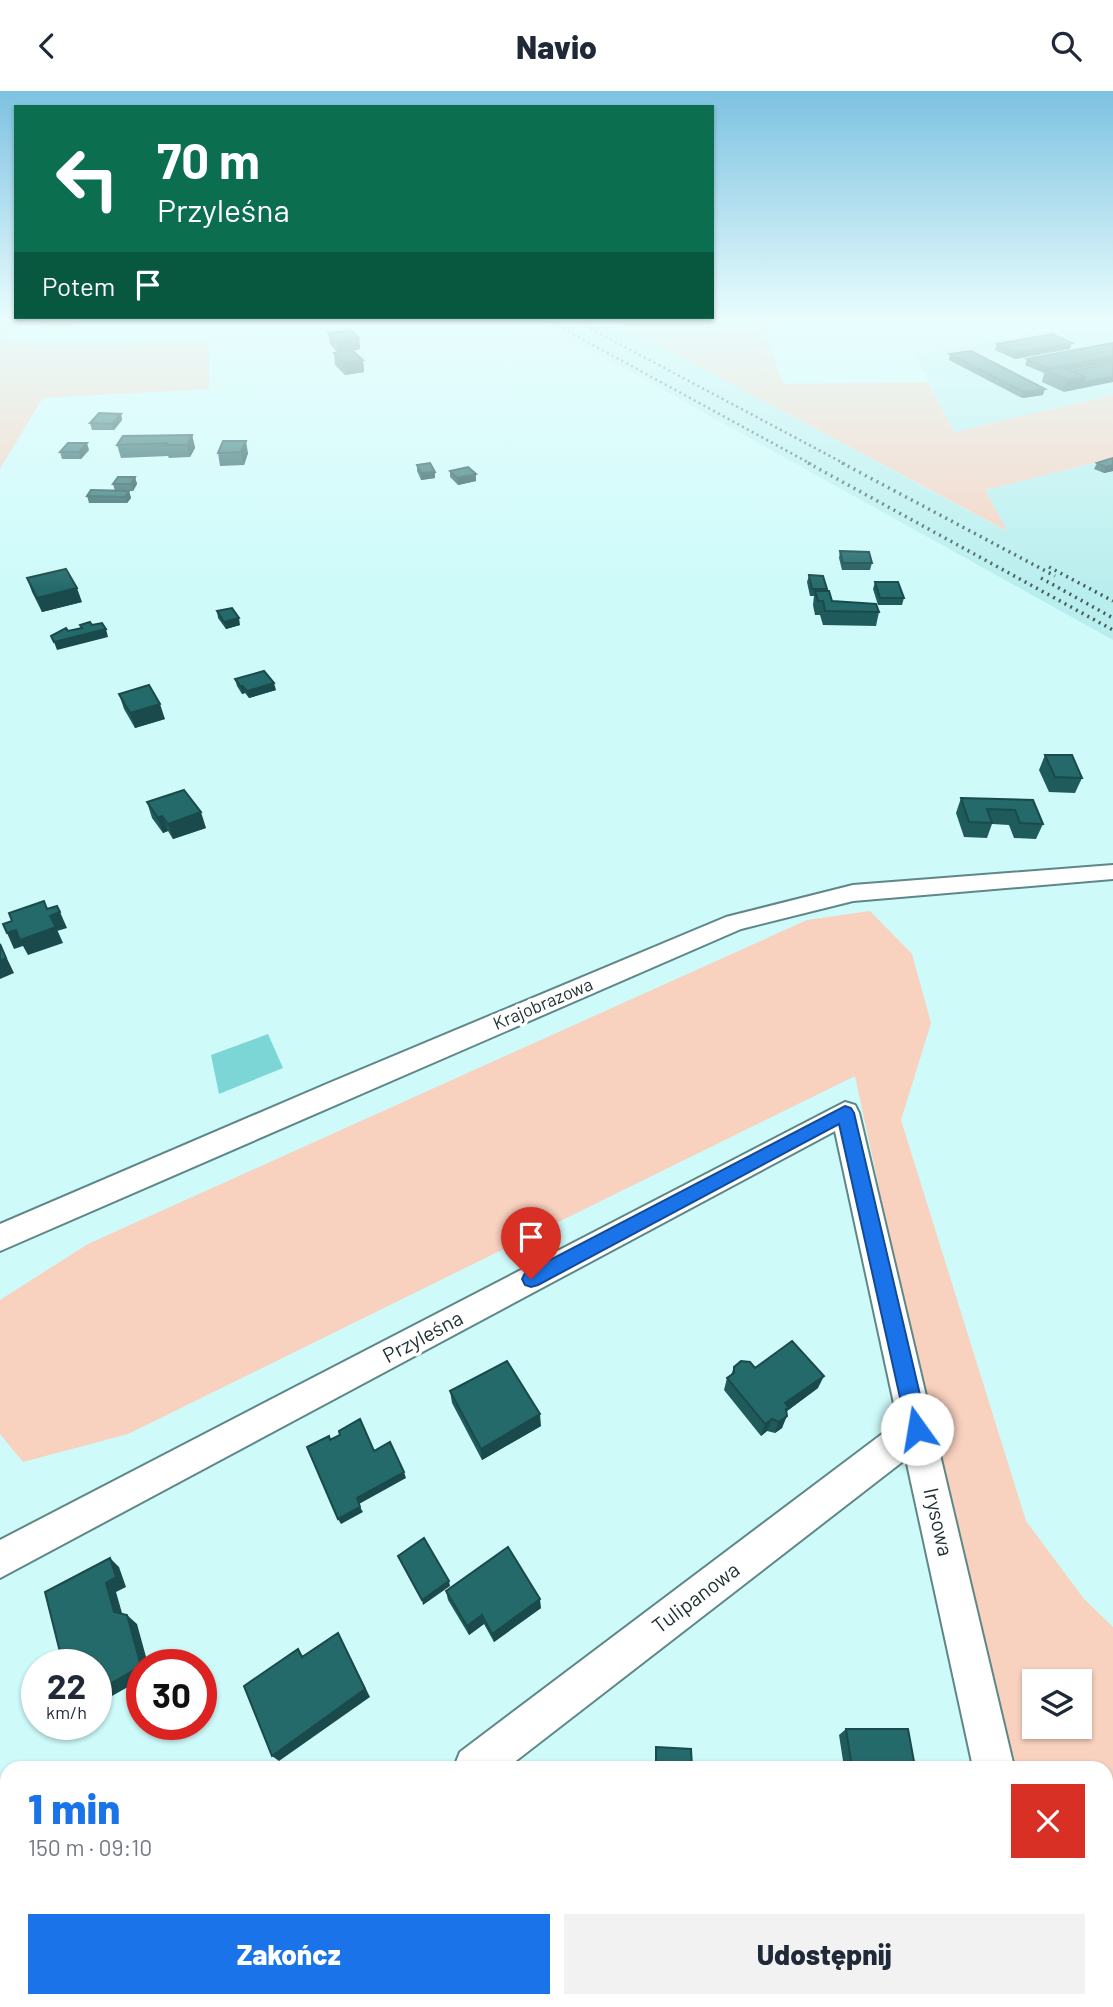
<!DOCTYPE html>
<html lang="pl">
<meta charset="utf-8">
<style>
:root{--surface:#fff;--page:#f2f2f3;--text:#1f2937;--muted:#747a83;--accent:#1a73e8}
body{margin:0;font-family:Barlow,sans-serif;background:var(--page);color:var(--text);height:100vh;display:flex;flex-direction:column;font-size:26px;white-space:nowrap}
*{box-sizing:border-box;margin:0}
p{font-size:23px;color:var(--muted)}
.icon{flex:none;width:38px;height:38px;fill:none;stroke:currentColor;stroke-width:2;stroke-linecap:round;stroke-linejoin:round}
.map{position:relative;flex:1;overflow:hidden}
.drawer{position:absolute;left:0px;top:1670px;width:1113px;height:247px;display:flex;flex-direction:column;background:var(--surface);border-radius:21px 21px 0 0;box-shadow:0 2px 5px #0004}
.drawer>*{flex:none}
.guide{position:absolute;left:14px;top:14px;width:700px;height:214px;border-radius:0px;box-shadow:0 2px 5px #0004;background:#0b6e4f;color:#fff;overflow:hidden}
.fabs{position:absolute;left:1022px;top:1578px;display:grid;gap:14px}
.fabs a{display:grid;place-items:center;width:70px;height:70px;border-radius:0px;background:var(--surface);box-shadow:0 2px 5px #0004;font-size:35px}
.speed{position:absolute;left:21px;top:1558px;display:flex;gap:14px;font-size:35px;font-weight:700;text-align:center}
.speed>*{display:grid;place-content:center;width:91px;height:91px;border-radius:50%;background:var(--surface);box-shadow:0 2px 5px #0004;line-height:1}
.speed small{font-size:18px;font-weight:400}
.speed .limit{border:10px solid #d22;background:#fff;color:#111}
.pin{position:absolute;display:grid;place-items:center;width:60px;height:60px;color:#fff;margin:-72px -30px;border-radius:50% 50% 50% 0;rotate:-45deg;box-shadow:0 0 7px #0007}
.pin .icon{rotate:45deg}
.me{position:absolute;width:77px;margin:-38px;rotate:347deg;stroke-linejoin:round;filter:drop-shadow(0 0 5px #0008)}
.turn{display:flex;align-items:center;gap:24px;height:147px;padding:0 28px;font-size:32px}
.turn .icon{width:91px;height:91px;stroke-width:2.5}
.turn b{display:block;font-size:49px;line-height:60px}
.then{display:flex;align-items:center;height:66px;padding:0 28px;background:#0003;gap:14px;font-size:26px}
.round{display:grid;place-items:center;flex:none;width:74px;height:74px;border-radius:0px;background:var(--page)}
.headline{display:flex;align-items:center;justify-content:space-between;height:119px;padding:0 28px}
h1{font-size:42px;font-weight:800;line-height:52px;color:var(--accent)}
.primary-button{display:flex;gap:14px;margin-top:auto;padding:14px 28px}
.primary-button a{flex:1;height:80px;border-radius:0px;background:var(--accent);color:#fff;font-size:28px;font-weight:800;line-height:80px;text-align:center}
.primary-button a+a{background:var(--page);color:var(--text)}
header{display:flex;justify-content:space-between;align-items:center;height:91px;padding:0 28px;background:var(--surface);font-size:32px;font-weight:800}
.map>svg:first-child{display:block}
.built{fill:#b9eeee}
.green{fill:#f8d1bf;fill-rule:evenodd}
.water{fill:#7dd6d6}
.lines{fill:none;stroke-linecap:round;stroke-linejoin:round}
.minor-casing{stroke:#5f8787;stroke-width:4}
.minor{fill:#fff;fill-rule:evenodd}
.rail-far1{stroke:#475e5e;stroke-width:2.5;stroke-dasharray:2 3.5;stroke-linecap:butt}
.rail{stroke:#475e5e;stroke-width:3.5;stroke-dasharray:2 4.5;stroke-linecap:butt}
.wall{fill:#205b5c}
.shaded-wall{fill:#1a4a4b}
.building{fill:#256a6b;stroke:#1a4a4b;stroke-width:2}
.route{fill:#1a73e8;stroke:#114b97;stroke-width:2}
.labels{text-anchor:middle;stroke-width:7;stroke-linejoin:round;paint-order:stroke}
.street-label{font-size:18px;fill:#213232;stroke:#fff}
.near-street-label{font-size:21px;fill:#213232;stroke:#fff}
</style>
<header><svg class="icon" aria-label="back" viewBox="0 0 24 24"><path d="M15 5l-7 7 7 7"/></svg>Navio<svg class="icon" aria-label="search" viewBox="0 0 24 24"><circle cx="10" cy="10" r="6"/><path d="M15 15l6 6"/></svg></header>
<div class="map">
<svg width="1113" height="1916" viewBox="0 0 1113 1916">
<rect width="100%" height="100%" fill="#cefafa"/>
<!-- built -->
<path class="built" d="M539,230H614L1006,440L985,399L1113,367V549Z
M1105,230H1113V304L954,341L915,264Z"/>
<!-- green -->
<path class="green" d="M0,230H83V232C77,233 72,236 66,237C47,240 15,228 0,245Z
M614,230H761L783,293L928,291L954,341L1113,304V367L985,399L1007,440Z
M0,249L35,252L209,251V298L43,307L0,378Z
M870,820L912,863L931,932L901,1029L1026,1430L1084,1508L1113,1536V1916H1054L1053,1909H1106V1676H1003L855,985L128,1343L23,1371L0,1343V1209L88,1153L807,829ZM1034,1591H1080V1636H1034Z"/>
<!-- water -->
<path class="water" d="M268,943L283,977L219,1003L211,964Z"/>
<g class="lines">
<defs>
<path id="minor" d="M1113,774V788L853,810L741,838L0,1160V1133L329,992L726,826L853,794Z
M845,1011L855,1014L859,1022L1014,1676H973L906,1368L508,1676H454L460,1661L898,1331L835,1040L0,1487V1449Z
M0,1779L7,1782V1866L0,1863Z
M7,1891V1909H41L42,1916H0V1897Z
M142,1909H194L191,1916H139Z
M1024,1909H1070L1071,1916H1025Z"/>
</defs>
<!-- minor casing -->
<use href="#minor" class="minor-casing"/>
<!-- minor -->
<use href="#minor" class="minor"/>
<!-- rail-far1 -->
<path class="rail-far1" d="M549,230L811,373
M576,230L845,373"/>
<!-- rail -->
<path class="rail" d="M808,372L1113,539
M842,372L1055,485
M1049,476L1113,510
M1041,487L1113,527"/>
</g>
<!-- wall -->
<path class="wall" d="M328,242L359,247L360,258L353,260L363,269L364,281L345,284L335,274L334,262H338L330,253Z
M1113,252V271L1070,279L1072,280L1064,301L1042,291L1044,282L1025,274L1027,268Z
M997,253L1070,258L1015,268L995,259Z
M950,263L1043,304L1022,307L949,269Z
M121,323L122,329L114,339H92L90,332Z
M192,344L195,357L190,366L169,367L168,365L121,367L117,354Z
M223,350L248,362L244,374L220,375L218,362Z
M89,359L81,368H62L60,361Z
M1113,367V380L1104,382L1094,378L1097,372Z
M417,374L435,387L421,389L417,380Z
M450,380L476,383V390L458,394L450,386Z
M135,386L137,393L133,400H129L131,407L127,412H89L87,405L115,400L113,393Z
M840,460L872,472L870,479H842L839,467Z
M809,484L827,498L826,500L832,510L879,521L876,535L823,534L820,524H815L813,514L814,505H810L807,491Z
M27,487L82,511L42,521L32,501Z
M875,491L904,507L902,514H878L873,498Z
M217,520L240,534L226,538L218,527Z
M235,588L276,599L249,607L245,602L242,603L237,595Z
M119,603L165,628L135,637L124,618Z
M1045,664L1082,687L1075,702L1049,701L1039,679Z
M961,707L1033,709L1043,733L1036,748L1014,747L1009,734L992,733L987,747L964,746L956,722Z
M147,711L206,737L173,748L168,740L163,742L152,727Z
M734,1276L755,1277L818,1297L787,1320L782,1337L775,1342L767,1340L761,1345L724,1299L727,1287L731,1284Z
M450,1300L541,1335L482,1369L452,1312Z
M446,1500L541,1517L494,1551L484,1533L469,1544L448,1509Z
M846,1638L915,1676H844L839,1644Z"/>
<!-- shaded-wall -->
<path class="shaded-wall" d="M359,247L360,258L338,262L336,250Z
M1072,252L1070,258L1015,268L1016,262Z
M1113,265V271L1052,282L1048,280L1049,278Z
M363,269L364,281L345,284L344,272Z
M1085,286H1113V291L1064,301L1067,289Z
M1045,298L1043,304L1022,307L1024,301Z
M121,323L122,329L114,339L112,333Z
M192,344L195,357L190,366L187,354Z
M246,350L248,362L244,374L241,361Z
M87,352L89,359L81,368L79,361Z
M1113,374V380L1104,382L1106,376Z
M435,381V387L421,389V382Z
M476,383V390L458,394L457,387Z
M135,386L137,393L133,400L131,393Z
M129,400L131,407L127,412L125,406Z
M77,497L82,511L42,521L37,507Z
M239,527L240,534L226,538L224,531Z
M106,538L108,546L57,559L54,551Z
M274,592L276,599L249,607L247,600Z
M243,595L245,602L242,603L241,596Z
M160,613L165,628L135,637L130,622Z
M201,721L206,737L173,748L168,733Z
M162,725L168,740L163,742L158,727Z
M44,810L50,825L60,821L67,837L57,840Z
M56,836L63,852L28,864L23,855L14,858L7,842L16,839Z
M0,853L14,882L0,888Z
M824,1285L818,1297L787,1320L785,1327L787,1325L782,1337L775,1342L785,1312Z
M540,1323L541,1335L482,1369L481,1358Z
M772,1328L767,1340L761,1345L765,1333Z
M404,1381L406,1387L359,1413L357,1407Z
M360,1416L363,1421L341,1433L338,1428Z
M110,1467L119,1476L126,1496L116,1501L124,1529L114,1521L106,1492Z
M449,1490L450,1495L423,1514L422,1509Z
M540,1508L541,1517L494,1551L492,1543Z
M127,1524L137,1533L148,1573H142V1588L96,1614V1601Z
M482,1524L484,1533L469,1544L467,1535Z
M338,1542L370,1606L279,1670L272,1665Z"/>
<!-- building -->
<path class="building" d="M351,239L359,247L336,250L328,242Z
M1052,243L1072,252L1016,262L997,253Z
M1113,252V265L1049,278L1027,268Z
M352,259L363,269L344,272L334,262Z
M971,260L1045,298L1024,301L950,263Z
M1113,272V286L1083,291L1085,286L1072,280Z
M1063,276L1085,286L1067,289L1045,279Z
M99,322L121,323L112,333L90,332Z
M192,344L187,354H166L167,352L117,354L123,345Z
M223,350H246L241,361L218,362Z
M68,352H87L79,361H60Z
M1113,367V374L1106,376L1097,372Z
M430,372L435,381L421,382L417,374Z
M468,376L476,383L457,387L450,380Z
M118,386H135L131,393H113Z
M91,399L129,400L125,406L87,405Z
M840,460L869,461L872,472H843Z
M66,478L77,497L37,507L27,487Z
M809,484L823,485L827,498H812Z
M875,491H898L904,507H880Z
M815,500H829L832,510L876,513L879,521L825,520L823,510H818Z
M232,517L239,527L224,531L217,520Z
M90,531L92,534L102,532L106,538L54,551L51,545L66,537L68,540L82,537L80,534Z
M264,580L274,592L247,600L243,595L241,596L235,588Z
M149,594L160,613L130,622L119,603Z
M1045,664H1072L1082,687L1055,686Z
M184,699L201,721L168,733L162,725L158,727L147,711Z
M961,707L1033,709L1043,733L1020,732L1015,719L987,718L992,732L969,731Z
M44,810L47,818L57,815L60,821L50,825L56,836L20,849L16,839L7,842L3,833L12,830L9,822Z
M0,853L6,867L0,870Z
M792,1250L824,1285L785,1312L789,1317L786,1318L787,1325L779,1331L772,1328L765,1333L727,1287L734,1282V1276L741,1270L750,1271L755,1277Z
M507,1270L540,1323L481,1358L450,1300Z
M360,1328L374,1360L390,1351L404,1381L357,1407L360,1416L338,1428L307,1356L329,1345L330,1349L340,1344L339,1340Z
M424,1447L449,1490L422,1509L398,1465Z
M508,1456L540,1508L492,1543L482,1524L467,1535L446,1500Z
M110,1467L116,1486L106,1492L114,1521L127,1524L141,1575L96,1601V1573H63L45,1501Z
M338,1542L365,1598L272,1665L244,1595L298,1558L302,1566Z
M846,1638H908L915,1676H852Z
M656,1656L691,1658L692,1676H656Z
M387,1909H464V1916H388L387,1914Z"/>
<!-- sky -->
<linearGradient id="sky" x2="0" y2="1"><stop stop-color="#7dc2e1"/><stop offset="0.46" stop-color="#e9fdfd"/><stop offset="1" stop-color="#e9fdfd" stop-opacity="0"/></linearGradient>
<rect width="1113" height="498" fill="url(#sky)"/>
<!-- route -->
<path class="route" d="M845,1015L851,1017L854,1022L928,1338L925,1346L917,1349L910,1346L907,1338L839,1033L538,1194L531,1196L525,1194L522,1188L525,1182Z"/>
<g class="labels">
<!-- street labels -->
<g class="street-label">
<text transform="translate(543 913) rotate(-23)" y="6">Krajobrazowa</text>
</g>
<!-- near-street labels -->
<g class="near-street-label">
<text transform="translate(423 1246) rotate(-28)" y="7">Przyleśna</text>
<text transform="translate(938 1431) rotate(77)" y="7">Irysowa</text>
<text transform="translate(696 1507) rotate(-37)" y="7">Tulipanowa</text>
</g>
</g>
</svg>
<div class="fabs">
<a><svg class="icon" aria-label="layers" viewBox="0 0 24 24"><path d="M12 4l9 5-9 5-9-5zM3 14l9 5 9-5"/></svg></a>
</div>
<div class="speed"><div>22<small>km/h</small></div><div class="limit">30</div></div>
<div class="pin" style="left:531px;top:1188px;background:#d93025"><svg class="icon" aria-label="arrive" viewBox="0 0 24 24"><path d="M6 21V4h12l-3 4 3 4H6"/></svg></div>
<svg class="me" style="left:917px;top:1338px" viewBox="-20 -20 40 40"><circle r="19" fill="#fff"/><path d="M0-13L10 11 0 6-10 11z" fill="#1a73e8"/></svg>
<div class="guide">
<div class="turn"><svg class="icon" aria-label="left" viewBox="0 0 24 24"><path d="M17 20v-9H6M10 6l-5 5 5 5"/></svg><div><b>70 m</b>Przyleśna</div></div>
<div class="then">Potem<svg class="icon" aria-label="arrive" viewBox="0 0 24 24"><path d="M6 21V4h12l-3 4 3 4H6"/></svg></div>
</div>
<section class="drawer">
<div class="headline"><div><h1>1 min</h1><p>150 m · 09:10</p></div><a class="round" style="background:#d93025;color:#fff"><svg class="icon" aria-label="close" viewBox="0 0 24 24"><path d="M6 6l12 12M18 6L6 18"/></svg></a></div>
<div class="primary-button"><a>Zakończ</a><a>Udostępnij</a></div>
</section>
</div>
